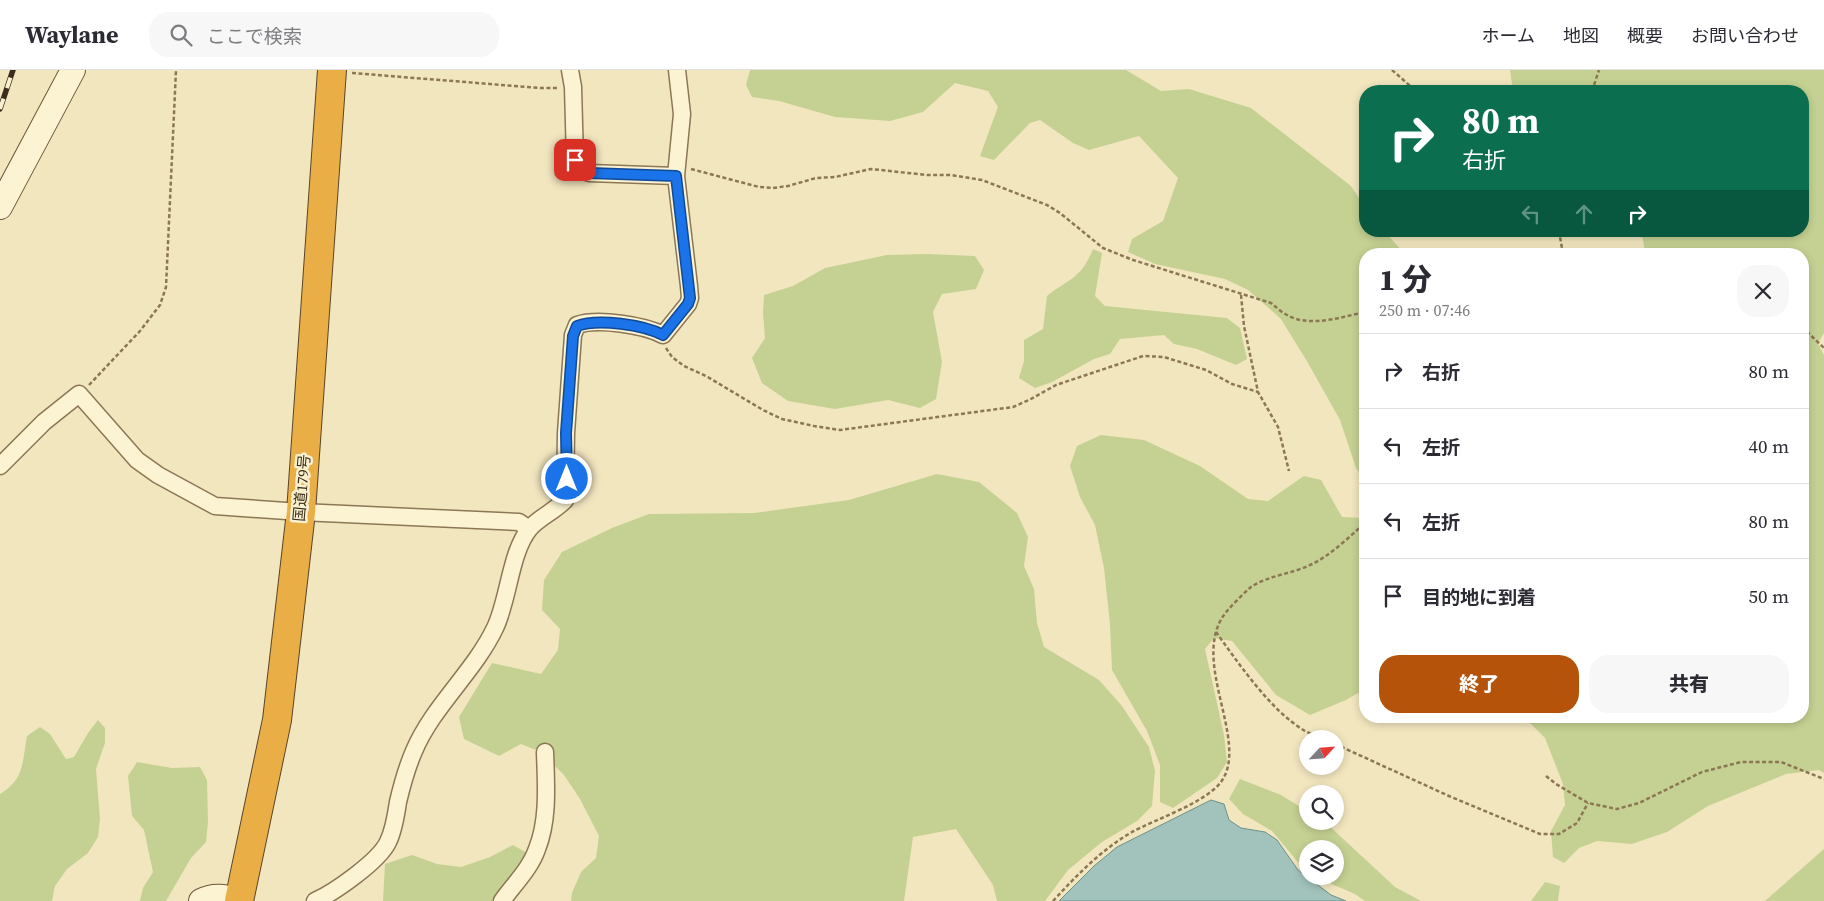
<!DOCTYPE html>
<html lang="ja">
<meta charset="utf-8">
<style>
:root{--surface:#fff;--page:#f7f7f7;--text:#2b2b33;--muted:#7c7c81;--line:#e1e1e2;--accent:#b45309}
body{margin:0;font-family:"Source Serif 4","Noto Sans JP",serif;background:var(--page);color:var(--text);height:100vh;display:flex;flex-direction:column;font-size:19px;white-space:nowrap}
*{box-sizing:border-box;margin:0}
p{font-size:16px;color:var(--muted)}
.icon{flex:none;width:28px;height:28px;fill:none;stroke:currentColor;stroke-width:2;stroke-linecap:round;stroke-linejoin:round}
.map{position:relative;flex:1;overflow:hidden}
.details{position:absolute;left:1359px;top:178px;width:450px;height:475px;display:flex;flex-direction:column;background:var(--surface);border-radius:20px;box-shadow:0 2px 8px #0003}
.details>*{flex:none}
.hud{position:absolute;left:1359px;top:15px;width:450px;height:152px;border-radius:20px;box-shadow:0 2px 8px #0003;background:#0b6e4f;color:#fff;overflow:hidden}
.needle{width:32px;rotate:64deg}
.controls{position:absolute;left:1299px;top:660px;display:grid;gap:10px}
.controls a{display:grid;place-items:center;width:45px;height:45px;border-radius:50%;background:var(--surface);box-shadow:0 2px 8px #0003;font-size:25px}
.pin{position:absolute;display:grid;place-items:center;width:42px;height:42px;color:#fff;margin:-21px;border-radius:10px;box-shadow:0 2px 8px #0006}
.me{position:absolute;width:55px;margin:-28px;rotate:0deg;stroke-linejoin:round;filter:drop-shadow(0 0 4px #0008)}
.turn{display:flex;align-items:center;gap:18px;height:105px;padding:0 20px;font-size:22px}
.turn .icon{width:65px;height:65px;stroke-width:2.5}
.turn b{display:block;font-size:35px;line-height:42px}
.lanes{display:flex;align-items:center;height:48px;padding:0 20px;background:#0003;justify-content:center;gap:25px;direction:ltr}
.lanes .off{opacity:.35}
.round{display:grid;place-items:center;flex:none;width:52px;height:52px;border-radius:20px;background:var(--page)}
.overview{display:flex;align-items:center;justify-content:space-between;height:85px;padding:0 20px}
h1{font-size:30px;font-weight:800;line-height:38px}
.cta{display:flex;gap:10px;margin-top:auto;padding:10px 20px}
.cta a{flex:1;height:58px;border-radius:20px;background:var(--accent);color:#fff;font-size:20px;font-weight:800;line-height:58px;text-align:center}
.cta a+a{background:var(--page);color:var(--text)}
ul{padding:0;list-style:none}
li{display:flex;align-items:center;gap:15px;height:75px;padding:0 20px;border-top:1px solid var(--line)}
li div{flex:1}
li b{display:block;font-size:19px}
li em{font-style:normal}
header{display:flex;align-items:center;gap:30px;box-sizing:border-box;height:70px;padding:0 25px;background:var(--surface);border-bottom:1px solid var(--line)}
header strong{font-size:24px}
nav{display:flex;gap:28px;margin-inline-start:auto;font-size:18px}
.search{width:350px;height:45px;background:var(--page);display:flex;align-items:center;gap:12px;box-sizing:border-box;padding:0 18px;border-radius:20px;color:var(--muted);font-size:19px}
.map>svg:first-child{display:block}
.green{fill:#c5d192}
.water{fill:#a2c3bc;stroke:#69928b}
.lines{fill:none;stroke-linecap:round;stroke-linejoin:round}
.street-casing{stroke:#8c7755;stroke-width:19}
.secondary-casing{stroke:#6e5739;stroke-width:26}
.highway-casing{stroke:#59442a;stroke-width:30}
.path{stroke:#8c7755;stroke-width:2.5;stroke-dasharray:4 2.5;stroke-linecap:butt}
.street{stroke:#fcf3d3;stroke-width:16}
.secondary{stroke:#fcf3d3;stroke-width:24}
.highway{stroke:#eaae46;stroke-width:28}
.rail-casing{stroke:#3a2d1b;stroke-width:5.5}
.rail{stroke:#f9f0cf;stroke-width:4;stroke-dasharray:11;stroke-linecap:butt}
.route-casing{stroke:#114b97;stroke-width:12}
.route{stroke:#1a73e8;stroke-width:9}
.labels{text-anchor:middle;stroke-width:5;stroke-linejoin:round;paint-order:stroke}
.street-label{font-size:15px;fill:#3a2d1b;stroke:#f9f0cf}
</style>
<header>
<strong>Waylane</strong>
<div class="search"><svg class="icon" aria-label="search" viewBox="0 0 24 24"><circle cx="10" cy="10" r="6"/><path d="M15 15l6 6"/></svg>ここで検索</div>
<nav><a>ホーム</a><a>地図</a><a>概要</a><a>お問い合わせ</a></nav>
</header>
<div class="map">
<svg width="1824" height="831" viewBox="0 0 1824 831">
<rect width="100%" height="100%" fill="#f2e6bf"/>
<!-- green -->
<path class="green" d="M750,0H1126L1161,21L1189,19L1251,38L1351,116L1365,137V161H1384L1405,184H1365V411L1356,398L1340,350L1308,293L1281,249L1248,220L1225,209L1155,194L1128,182L1132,169L1163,151L1178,108L1139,66L1089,80L1073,73L1040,50L1030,53L994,90L980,86L998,37L988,21L955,13L923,42L890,51L835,47L779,31L752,27L746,15Z
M1510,0H1824V263L1818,273L1824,285V703L1819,700L1786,704L1708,736L1667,762L1632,774L1597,771L1579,778L1564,793L1553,787L1551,761L1565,735L1563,714L1545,668L1523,646H1802V184H1645L1643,169L1640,161H1802V21H1513Z
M1093,179L1102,183L1095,226L1105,236L1227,248L1240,258L1247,289L1236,295L1197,279L1174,274L1164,265L1120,269L1110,284L1094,289L1052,312L1035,318L1019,308L1024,291V270L1043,259L1047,226C1071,207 1080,210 1093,179Z
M927,184L975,186L984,200L976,219L942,224L933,242L942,292L936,329L920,338L888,330L835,339L788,331L762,313L752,288L765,268L763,243L764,225L793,216L825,198L887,185Z
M1101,365L1144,370L1200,396L1248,429L1268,431L1304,406L1321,410L1342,447L1365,448V619L1346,630L1310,645L1276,625L1232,571L1214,568L1205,579L1224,665L1227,692L1217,708L1173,738L1160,732V695L1147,661L1112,600L1110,554L1104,498L1095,455L1080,427L1070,396L1077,376Z
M937,404L979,412L1017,443L1028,467L1024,496L1034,519L1037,553L1044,577L1099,610L1122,636L1149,677L1155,701L1152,736L1137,751L1102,772L1068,800L1045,831H997L993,815L956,759L913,767L904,831H571L572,823L581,802L596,788L599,766L580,729L564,705L541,682L521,674L499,686L464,669L459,647L492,593L541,604L558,580L560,559L542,540L544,510L562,482L612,458L649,444L754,443L849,430Z
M98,650L105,658V673L96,699L100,749L98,767L88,783L67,799L55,816L52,831H0V724C25,709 22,692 27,666L40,657L50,664L66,689L74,687L88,663Z
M137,692L172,698L200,697L207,710L208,752L206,772L191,788L166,831H140L143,818L153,802L144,760L132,746L128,706Z
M1240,709L1281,725L1307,741L1308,751L1325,752L1395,817L1421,831H1365L1355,824L1313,806H1335V779H1308L1307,803L1272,761L1243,744L1229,729Z
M513,775L527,783L523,795L506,813L494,831H383L385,794L412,785L437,794L461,797L490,787Z
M1824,779V831H1765Z
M1545,812L1560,816L1558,831H1531Z"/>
<!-- water -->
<path class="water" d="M1211,730L1224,734L1229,750L1241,758L1265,762L1277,770L1298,800L1331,825L1346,831H1059L1094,796L1117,777Z"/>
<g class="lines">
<defs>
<path id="street" d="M570,0L573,17L575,90L579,99L589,103L676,106
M0,396L44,352L79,324L137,390L158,405L215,436L301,442L519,452L529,459
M315,831C335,822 379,791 388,772C394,760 396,745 398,732C402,715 407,697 414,681C433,636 474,602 495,558C509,529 510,482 530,458C540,447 555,441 565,430L566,363L573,265L577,255C598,248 644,255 663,265L688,234L690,228L689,216L676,106L682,44L677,0
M502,831C514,814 530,799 537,779C549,749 546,714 545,682"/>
<path id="secondary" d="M0,137L73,0
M201,831C214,824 226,827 239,830"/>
<path id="highway" d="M239,831L277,650L301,442L332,0"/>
</defs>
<!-- street casing -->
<use href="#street" class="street-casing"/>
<!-- secondary casing -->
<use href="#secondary" class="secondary-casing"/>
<!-- highway casing -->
<use href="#highway" class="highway-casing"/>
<!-- path -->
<path class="path" d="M1392,0L1416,21
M352,3L540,18H559
M1592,21L1599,0
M691,99L759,117L773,118L788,116L816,108L835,107L871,99L927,105H951L982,110L1047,135L1060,143L1103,178L1133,190L1271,233C1276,237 1281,242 1287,245C1309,258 1342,247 1365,242
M1559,161L1563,184
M1241,225L1244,256L1258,322L1278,357L1289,401
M1802,257L1824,278
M666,278L672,287L684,296L706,306L763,340L782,349L814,356L840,360L1013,337L1029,330L1056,315L1143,286L1164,287L1206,300L1232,314L1258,322
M89,315L140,261L160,235L166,217L176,0
M1216,562C1239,594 1271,641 1305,661C1311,664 1317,666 1323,669
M1335,674L1449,726L1540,764H1559L1577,753L1588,733
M1546,706L1556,714L1588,733L1617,739L1639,733L1702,702L1741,692H1781L1824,709
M1053,831C1077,805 1101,780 1132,762C1156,749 1205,733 1221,712C1251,671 1187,588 1227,541C1234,533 1243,524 1251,517C1267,506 1290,504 1308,496C1329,487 1348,468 1365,453"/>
<!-- street -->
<use href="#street" class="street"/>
<!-- secondary -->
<use href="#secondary" class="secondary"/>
<!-- highway -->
<use href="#highway" class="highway"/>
<defs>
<path id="rail" d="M0,39L13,0"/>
</defs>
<!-- rail casing -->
<use href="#rail" class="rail-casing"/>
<!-- rail -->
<use href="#rail" class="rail"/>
</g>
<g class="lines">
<defs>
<path id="route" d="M567,409L566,363L573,266L577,256C598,248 644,255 663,265L688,234L690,228L676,106L589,103L579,98L575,90"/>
</defs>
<!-- route casing -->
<use href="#route" class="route-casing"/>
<!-- route -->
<use href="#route" class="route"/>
</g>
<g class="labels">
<!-- street labels -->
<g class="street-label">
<text transform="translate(302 418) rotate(-85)" y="5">国道179号</text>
</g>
</g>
</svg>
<div class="controls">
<a><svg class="needle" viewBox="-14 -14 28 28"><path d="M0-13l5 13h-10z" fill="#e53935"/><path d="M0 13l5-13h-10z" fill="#7c7c81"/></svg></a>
<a><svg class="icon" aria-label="search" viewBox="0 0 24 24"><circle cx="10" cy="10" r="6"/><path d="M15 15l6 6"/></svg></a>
<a><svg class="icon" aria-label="layers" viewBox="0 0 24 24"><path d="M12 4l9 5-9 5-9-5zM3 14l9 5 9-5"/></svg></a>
</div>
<div class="pin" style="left:575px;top:90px;background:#d93025"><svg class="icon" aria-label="arrive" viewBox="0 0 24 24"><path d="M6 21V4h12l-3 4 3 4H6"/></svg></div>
<svg class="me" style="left:567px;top:409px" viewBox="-20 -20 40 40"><circle r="17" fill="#1a73e8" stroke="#fff" stroke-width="3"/><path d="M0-11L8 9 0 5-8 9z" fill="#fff"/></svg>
<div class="hud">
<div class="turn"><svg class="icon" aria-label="right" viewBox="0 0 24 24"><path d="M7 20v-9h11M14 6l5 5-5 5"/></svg><div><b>80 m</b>右折</div></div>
<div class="lanes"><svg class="icon off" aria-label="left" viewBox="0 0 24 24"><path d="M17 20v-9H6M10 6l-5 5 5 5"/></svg><svg class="icon off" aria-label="ahead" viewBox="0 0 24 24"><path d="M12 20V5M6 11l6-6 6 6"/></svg><svg class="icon" aria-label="right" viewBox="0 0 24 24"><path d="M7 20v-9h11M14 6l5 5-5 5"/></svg></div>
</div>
<section class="details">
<div class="overview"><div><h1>1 分</h1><p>250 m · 07:46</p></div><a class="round"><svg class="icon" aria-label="close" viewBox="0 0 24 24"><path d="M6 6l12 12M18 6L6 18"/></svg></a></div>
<ul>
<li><svg class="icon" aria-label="right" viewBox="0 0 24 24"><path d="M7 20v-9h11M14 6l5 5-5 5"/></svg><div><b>右折</b></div><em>80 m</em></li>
<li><svg class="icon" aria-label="left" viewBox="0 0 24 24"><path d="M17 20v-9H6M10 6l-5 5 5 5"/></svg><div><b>左折</b></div><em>40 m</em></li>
<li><svg class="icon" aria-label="left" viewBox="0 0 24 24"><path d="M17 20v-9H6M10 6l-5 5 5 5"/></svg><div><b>左折</b></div><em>80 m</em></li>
<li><svg class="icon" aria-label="arrive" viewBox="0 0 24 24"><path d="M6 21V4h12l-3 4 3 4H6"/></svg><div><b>目的地に到着</b></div><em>50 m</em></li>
</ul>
<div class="cta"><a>終了</a><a>共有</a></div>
</section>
</div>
